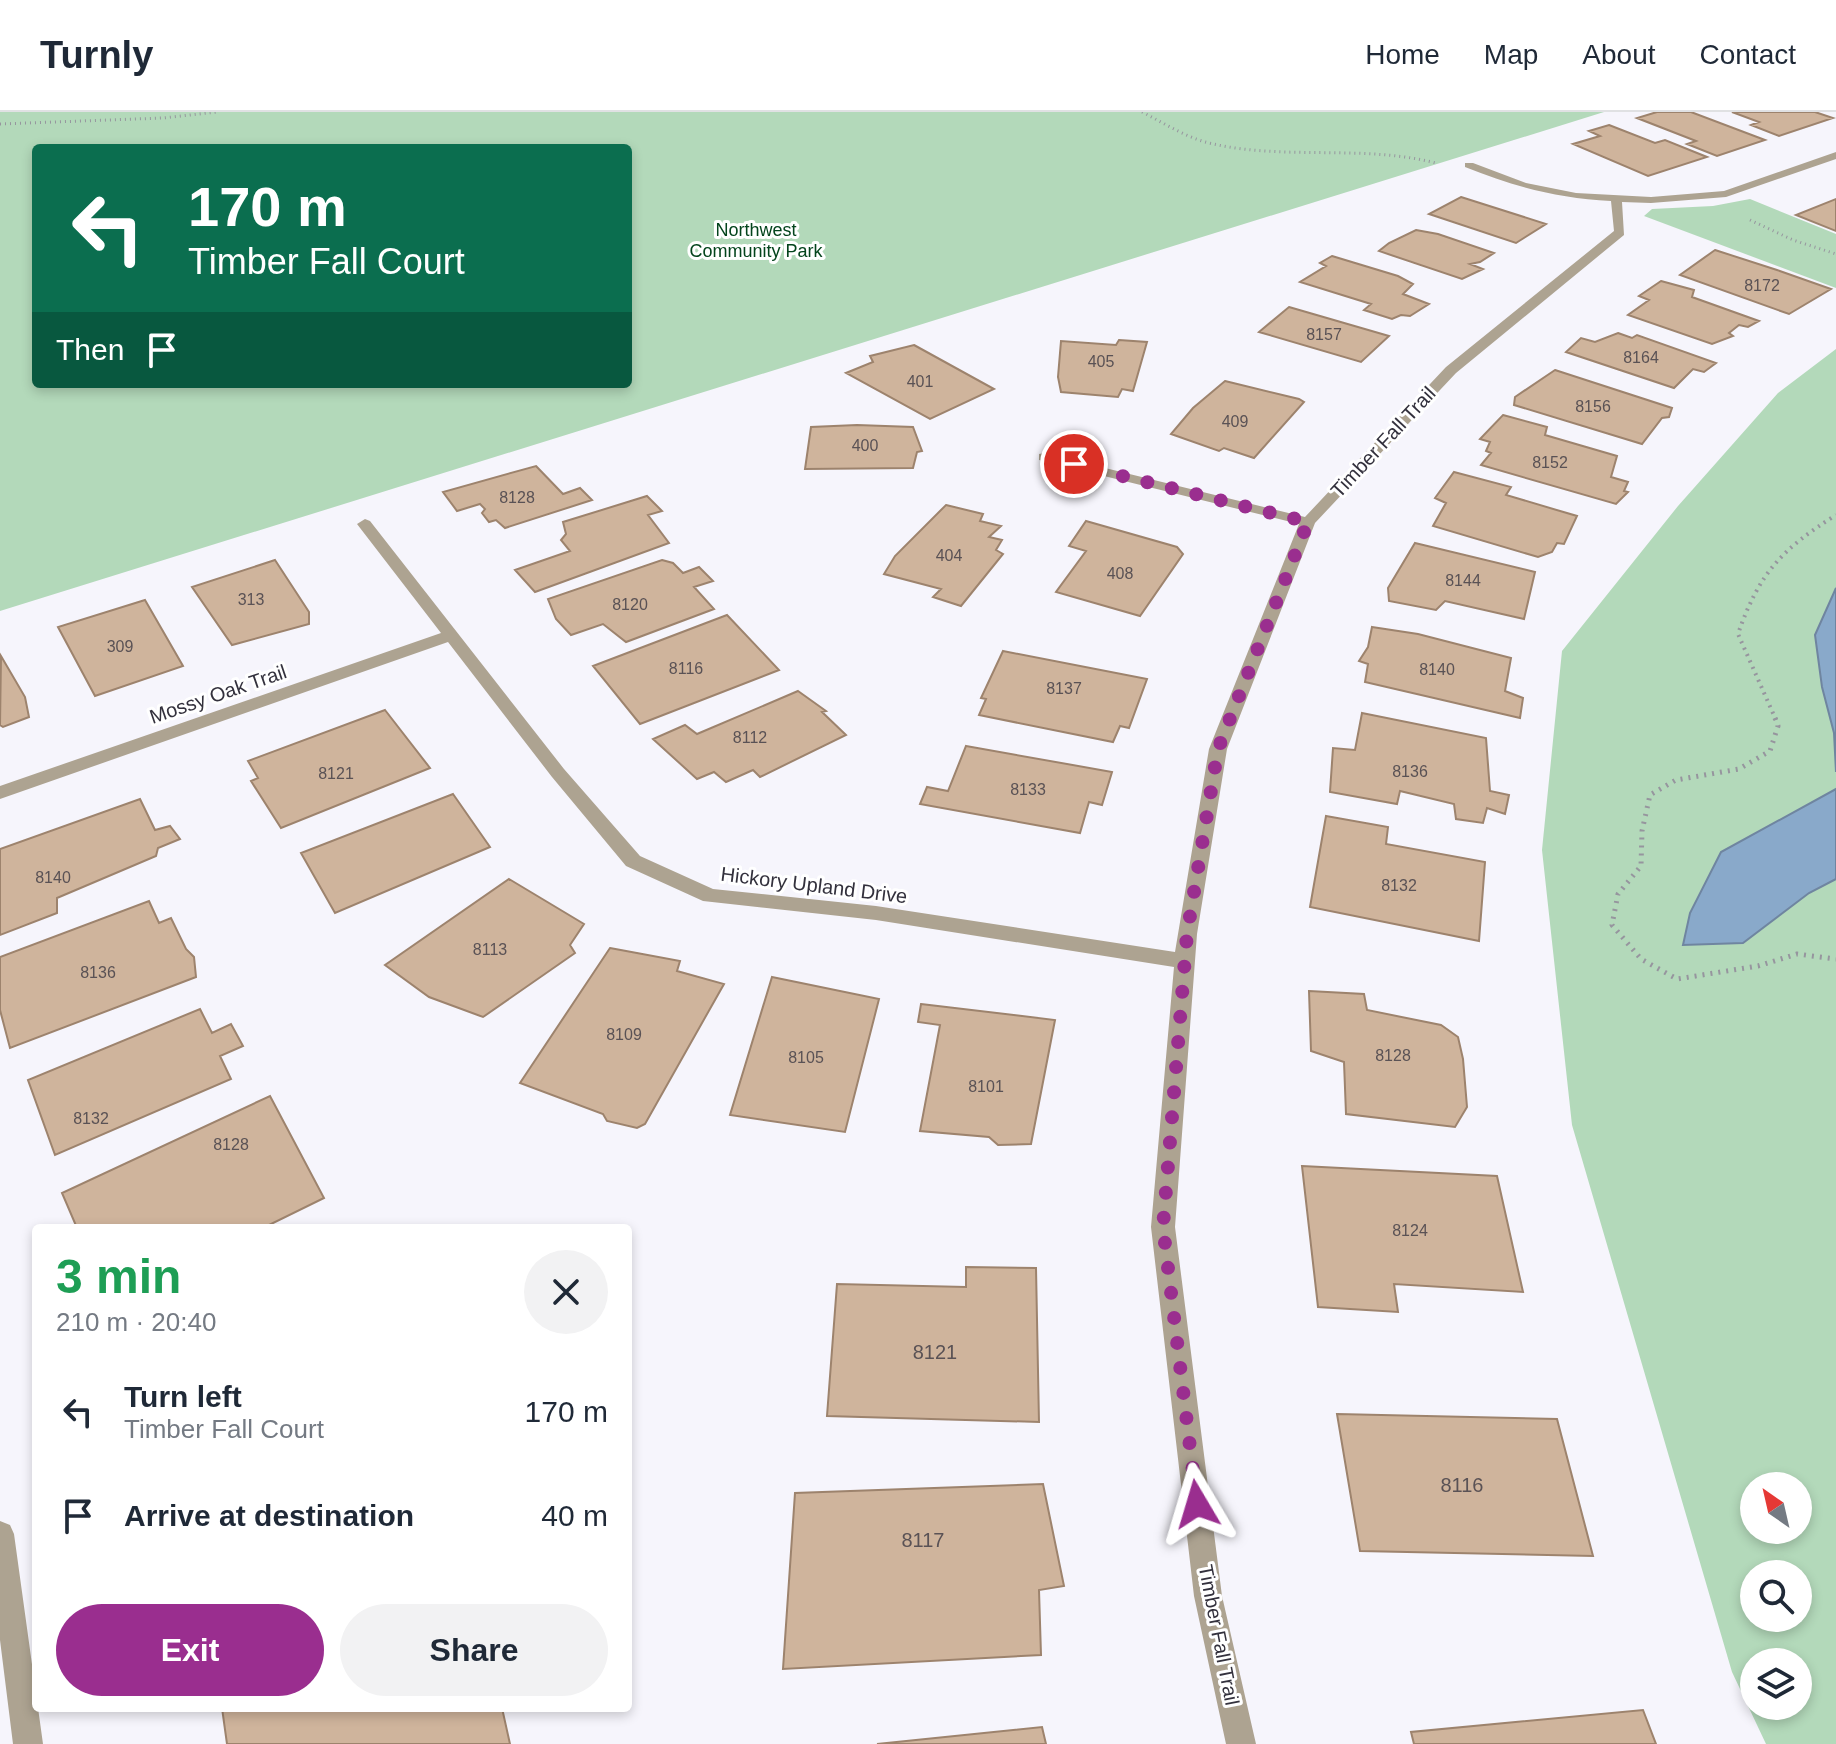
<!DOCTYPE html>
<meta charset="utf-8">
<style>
:root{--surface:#fff;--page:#f2f2f3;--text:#1f2937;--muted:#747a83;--line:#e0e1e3;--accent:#9a2e8f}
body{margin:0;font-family:Arial,sans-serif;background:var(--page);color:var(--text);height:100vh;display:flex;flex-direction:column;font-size:30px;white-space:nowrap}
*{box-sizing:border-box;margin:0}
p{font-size:26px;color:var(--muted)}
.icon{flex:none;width:44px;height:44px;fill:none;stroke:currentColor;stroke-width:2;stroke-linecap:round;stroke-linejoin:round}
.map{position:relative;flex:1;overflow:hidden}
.sheet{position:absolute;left:32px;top:1112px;width:600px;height:488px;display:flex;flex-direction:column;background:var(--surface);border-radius:8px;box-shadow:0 4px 12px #0003}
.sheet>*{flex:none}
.hud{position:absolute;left:32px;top:32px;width:600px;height:244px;border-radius:8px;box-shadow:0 4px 12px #0003;background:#0b6e4f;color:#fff;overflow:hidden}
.needle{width:52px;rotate:326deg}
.tools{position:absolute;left:1740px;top:1360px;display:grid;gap:16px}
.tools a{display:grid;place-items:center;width:72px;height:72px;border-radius:50%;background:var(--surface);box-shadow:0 4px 12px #0003;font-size:40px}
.pin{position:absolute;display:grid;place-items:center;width:68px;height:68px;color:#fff;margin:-34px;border:4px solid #fff;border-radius:50%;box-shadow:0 2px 8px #0007}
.me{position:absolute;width:88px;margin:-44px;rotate:353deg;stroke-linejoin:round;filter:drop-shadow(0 0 6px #0008)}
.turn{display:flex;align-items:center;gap:28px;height:168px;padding:0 24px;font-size:36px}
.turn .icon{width:104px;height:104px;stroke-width:2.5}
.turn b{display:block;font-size:56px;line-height:68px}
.then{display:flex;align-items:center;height:76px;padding:0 24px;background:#0003;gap:16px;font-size:30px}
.round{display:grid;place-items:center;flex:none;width:84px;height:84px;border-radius:42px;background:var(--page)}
.summary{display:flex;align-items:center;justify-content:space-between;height:136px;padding:0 24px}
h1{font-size:48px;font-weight:600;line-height:60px;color:#1e9e55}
.cta{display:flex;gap:16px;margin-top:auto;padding:16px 24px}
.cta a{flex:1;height:92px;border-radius:48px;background:var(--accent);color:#fff;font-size:32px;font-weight:600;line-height:92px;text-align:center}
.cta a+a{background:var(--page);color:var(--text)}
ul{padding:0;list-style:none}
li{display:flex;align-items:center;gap:24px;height:104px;padding:0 24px}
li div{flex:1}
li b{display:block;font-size:30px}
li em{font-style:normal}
header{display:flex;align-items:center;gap:48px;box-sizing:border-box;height:112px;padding:0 40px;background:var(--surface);border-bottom:2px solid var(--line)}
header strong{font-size:38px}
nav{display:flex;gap:44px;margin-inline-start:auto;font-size:28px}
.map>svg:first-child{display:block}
.green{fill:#b3d9ba;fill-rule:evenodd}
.water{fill:#89a9ca;stroke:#6f85a0;stroke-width:2}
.building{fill:#cfb49c;stroke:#9d836d;stroke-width:2}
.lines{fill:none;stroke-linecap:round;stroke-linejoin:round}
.path-far2{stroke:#96959e;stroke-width:3;stroke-dasharray:1 4;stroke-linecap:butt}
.path-far1{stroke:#96959e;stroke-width:4;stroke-dasharray:2 5;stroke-linecap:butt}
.path{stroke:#96959e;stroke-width:5;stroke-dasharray:2 6;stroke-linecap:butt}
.minor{fill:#ada391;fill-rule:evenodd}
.route{stroke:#9a2e8f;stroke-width:14;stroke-dasharray:0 25.2}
.labels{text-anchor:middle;stroke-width:6;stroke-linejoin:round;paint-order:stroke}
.number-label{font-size:16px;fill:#5a5255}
.far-park-label{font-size:18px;fill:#03441c;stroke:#fff}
.street-label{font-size:20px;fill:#33313d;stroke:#fff}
.near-number-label{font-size:20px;fill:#5a5255}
</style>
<header>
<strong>Turnly</strong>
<nav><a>Home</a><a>Map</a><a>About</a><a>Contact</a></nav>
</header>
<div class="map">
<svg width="1836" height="1632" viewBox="0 0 1836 1632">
<rect width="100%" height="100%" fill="#f6f5fc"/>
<!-- green -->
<path class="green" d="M0,0H1604L0,499ZM36,36H628V272H36Z
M1750,87L1836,122V176L1644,104L1652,97L1713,94Z
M1836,237V1632H1766L1732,1560L1572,1013L1542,738L1562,539L1678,394L1778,281ZM1754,1374H1798V1418H1754ZM1754,1462H1798V1506H1754ZM1754,1550H1798V1594H1754Z"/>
<!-- water -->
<path class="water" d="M1836,476V660L1834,621L1822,575L1815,523Z
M1836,677V767L1809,781L1743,831L1683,833L1690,801L1721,740Z"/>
<!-- building -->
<path class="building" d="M1657,0H1691L1765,28L1717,44L1687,32L1696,29L1637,6Z
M1732,0H1815L1833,6L1779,24L1751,13L1759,10Z
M1609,13L1655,31L1665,28L1707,45L1648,64L1573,32L1600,24L1589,19Z
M1461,85L1546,112L1516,131L1429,102Z
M1836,87V119L1796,103Z
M1416,118L1438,122L1494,141L1480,150L1470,152L1483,157L1462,167L1379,139L1389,131Z
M1715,138L1777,158L1831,177L1789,202L1680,163Z
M1332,144L1398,164L1413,172L1403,182L1429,192L1410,204L1401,203L1392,207L1364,198L1371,192L1300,170L1326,154L1320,151Z
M1661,169L1694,178L1692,185L1759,209L1748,215L1739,213L1729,221L1733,224L1712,232L1628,203L1649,188L1639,184Z
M1289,195L1389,224L1361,250L1259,220Z
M1618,221L1632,226L1637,223L1716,251L1704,260L1693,257L1674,276L1566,240L1581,226L1595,230Z
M1119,228L1147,230L1133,279L1122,277L1118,285L1061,280L1058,265L1061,229L1116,233Z
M914,233L994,277L930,307L846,261L873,250L870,244Z
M1555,258L1672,296L1669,305L1662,306L1642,332L1514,293L1515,285Z
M1225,269L1299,287L1304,290L1254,346L1224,336L1219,339L1171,322L1193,296Z
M1503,303L1547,315L1545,323L1617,344L1611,365L1628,370L1624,379L1628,380L1616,392L1481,353L1491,341L1486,339L1490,330L1480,327Z
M857,313L913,315L922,339L917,340L913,356L805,357L811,315Z
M536,354L563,382L580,376L592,388L505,416L496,408L489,410L482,401L485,397L480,392L457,399L443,380Z
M1454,360L1511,375L1506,383L1577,404L1564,432L1557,431L1552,440L1538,445L1433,414L1446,391L1435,386Z
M647,384L662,399L648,403L669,431L535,480L515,458L570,439L561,428L566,422L563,410Z
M946,393L983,402L980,409L1001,414L989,425L1002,428L996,438L1003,442L961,494L933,485L941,477L884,462L895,444Z
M1086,409L1177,435L1183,442L1140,504L1056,480L1086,439L1069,434Z
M1415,431L1535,460L1524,507L1445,489L1436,498L1389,489L1388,476Z
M275,448L309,500V512L232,533L192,475Z
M662,448L673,451L683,461L699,455L713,469L694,475L714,497L626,530L603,512L571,523L556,507L548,487Z
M145,488L183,554L95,584L58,515Z
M727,503L779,558L640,612L593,554Z
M1372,515L1418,522L1511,546L1505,579L1523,586L1520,606L1365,570L1368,552L1359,549L1368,535Z
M1003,539L1147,567L1129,616L1120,614L1113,630L979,603L986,587L981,586Z
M1,544L25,585L29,605L3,615L0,613Z
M798,579L826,599L822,600L846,623L760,665L753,658L726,670L714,660L697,667L653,627L685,613L697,622Z
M385,598L430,656L281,716L251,669L258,666L248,649Z
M1362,601L1486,626L1490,679L1509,683L1505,702L1487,696L1483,711L1456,707L1454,692L1400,679L1397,692L1330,680L1333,636L1355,638Z
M966,634L1112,660L1102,693L1089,690L1080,721L920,692L927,675L948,679Z
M453,682L490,735L335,801L301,741Z
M140,687L155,718L170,714L180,727L158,736L156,744L57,786V801L0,823V737Z
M1326,704L1388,715L1386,732L1485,750L1479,829L1310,795Z
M509,767L584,812L570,833L575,841L483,905L429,885L385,853Z
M149,789L159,811L171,806L186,837L194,845L196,865L10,936L0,898V845Z
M610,836L680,849L677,859L724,872L645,1012L637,1016L607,1009L603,1002L520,971Z
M772,865L879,887L845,1020L730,1003Z
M1309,879L1364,882L1367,898L1441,913L1458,925L1463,947L1467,995L1455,1015L1346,1002L1344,950L1311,939Z
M921,892L1055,908L1031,1032L998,1033L989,1025L920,1019L940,913L918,910Z
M200,897L212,921L231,912L243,934L220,944L231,967L55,1043L28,968Z
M270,984L324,1086L263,1116H77L62,1081Z
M1302,1054L1497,1064L1523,1180L1394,1172L1398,1200L1318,1195Z
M966,1155L1036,1156L1039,1310L827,1304L837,1172L966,1175Z
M1337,1302L1557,1307L1593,1444L1360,1439Z
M1043,1372L1064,1474L1039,1478L1041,1543L783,1557L795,1381Z
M222,1596H502L510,1632H227Z
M1643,1598L1656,1632H1414L1411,1620Z
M1042,1615L1046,1632H877Z"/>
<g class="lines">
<!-- path-far2 -->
<path class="path-far2" d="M1142,0C1164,11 1185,25 1209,31C1284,49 1361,32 1436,51
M0,12L163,6L217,0
M1750,108L1793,128L1836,142"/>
<!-- path-far1 -->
<path class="path-far1" d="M1776,608L1738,522C1759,461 1782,437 1836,403"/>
<!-- path -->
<path class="path" d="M1775,606L1778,614L1770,639L1739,657L1676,668L1650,683L1642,719L1641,754L1618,782L1612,813L1641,847L1677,867L1758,854L1797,842L1836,847"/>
<!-- minor -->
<path class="minor" d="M1836,40V47L1726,85L1651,91L1622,90L1624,123L1456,261L1315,411L1227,637L1197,822L1175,1115L1222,1484L1256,1632H1226L1194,1484L1151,1115L1174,855L876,808L703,789L626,754L552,665L448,530L0,687V674L441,521L357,412L365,407L370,409L564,657L640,744L713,777L876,794L1175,840L1209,637L1299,412L1039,348V342L1044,341L1305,405L1446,255L1614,119L1611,89C1557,86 1515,75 1465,55V51H1473L1526,71L1576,81L1651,85L1724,79Z
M0,1409L10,1413L14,1422L43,1632H13L0,1528Z"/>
</g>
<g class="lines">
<!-- route -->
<path class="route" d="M1074,352L1308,410L1218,637L1187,822L1163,1115L1197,1392"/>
</g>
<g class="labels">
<!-- number labels -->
<g class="number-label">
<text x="1762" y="179">8172</text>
<text x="1324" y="228">8157</text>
<text x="1641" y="251">8164</text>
<text x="1101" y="255">405</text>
<text x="920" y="275">401</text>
<text x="1593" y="300">8156</text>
<text x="1235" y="315">409</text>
<text x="865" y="339">400</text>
<text x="1550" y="356">8152</text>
<text x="517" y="391">8128</text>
<text x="949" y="449">404</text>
<text x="1120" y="467">408</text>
<text x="1463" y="474">8144</text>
<text x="251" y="493">313</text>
<text x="630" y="498">8120</text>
<text x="120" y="540">309</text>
<text x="686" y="562">8116</text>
<text x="1437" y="563">8140</text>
<text x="1064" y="582">8137</text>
<text x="750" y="631">8112</text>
<text x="1410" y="665">8136</text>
<text x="336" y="667">8121</text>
<text x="1028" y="683">8133</text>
<text x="53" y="771">8140</text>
<text x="1399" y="779">8132</text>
<text x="490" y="843">8113</text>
<text x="98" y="866">8136</text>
<text x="624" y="928">8109</text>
<text x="1393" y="949">8128</text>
<text x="806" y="951">8105</text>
<text x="986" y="980">8101</text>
<text x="91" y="1012">8132</text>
<text x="231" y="1038">8128</text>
<text x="1410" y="1124">8124</text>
</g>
<!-- far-park labels -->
<g class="far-park-label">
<text x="756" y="124">Northwest<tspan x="756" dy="21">Community Park</tspan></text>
</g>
<!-- street labels -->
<g class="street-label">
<text transform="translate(1383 330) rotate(-47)" y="7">Timber Fall Trail</text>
<text transform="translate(218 582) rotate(-19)" y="7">Mossy Oak Trail</text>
<text transform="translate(814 773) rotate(7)" y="7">Hickory Upland Drive</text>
<text transform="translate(1219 1523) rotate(79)" y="7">Timber Fall Trail</text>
</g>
<!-- near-number labels -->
<g class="near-number-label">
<text x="935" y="1247">8121</text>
<text x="1462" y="1380">8116</text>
<text x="923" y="1435">8117</text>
</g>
</g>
</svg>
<div class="tools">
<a><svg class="needle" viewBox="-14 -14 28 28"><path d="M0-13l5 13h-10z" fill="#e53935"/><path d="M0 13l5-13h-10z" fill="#747a83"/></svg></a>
<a><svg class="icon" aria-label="search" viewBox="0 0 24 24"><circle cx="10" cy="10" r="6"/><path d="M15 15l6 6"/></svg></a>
<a><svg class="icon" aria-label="layers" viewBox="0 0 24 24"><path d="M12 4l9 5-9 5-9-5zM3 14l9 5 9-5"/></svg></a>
</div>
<div class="pin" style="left:1074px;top:352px;background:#d93025"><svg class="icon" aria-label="arrive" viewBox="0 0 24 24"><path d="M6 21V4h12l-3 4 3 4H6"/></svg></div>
<svg class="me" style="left:1197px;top:1392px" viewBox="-20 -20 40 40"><path d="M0-17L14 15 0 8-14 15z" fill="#9a2e8f" stroke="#fff" stroke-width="4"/></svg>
<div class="hud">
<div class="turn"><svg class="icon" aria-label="left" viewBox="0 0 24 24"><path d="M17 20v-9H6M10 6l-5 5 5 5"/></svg><div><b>170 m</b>Timber Fall Court</div></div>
<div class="then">Then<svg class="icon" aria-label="arrive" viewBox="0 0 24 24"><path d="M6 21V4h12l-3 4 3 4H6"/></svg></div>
</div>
<section class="sheet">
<div class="summary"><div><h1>3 min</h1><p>210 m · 20:40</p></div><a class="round"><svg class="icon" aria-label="close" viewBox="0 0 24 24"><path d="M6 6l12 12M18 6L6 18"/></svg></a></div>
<ul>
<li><svg class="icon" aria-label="left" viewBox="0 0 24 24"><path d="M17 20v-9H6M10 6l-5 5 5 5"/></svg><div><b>Turn left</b><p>Timber Fall Court</p></div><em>170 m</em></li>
<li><svg class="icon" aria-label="arrive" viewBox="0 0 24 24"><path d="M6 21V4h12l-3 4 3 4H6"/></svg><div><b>Arrive at destination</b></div><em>40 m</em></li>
</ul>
<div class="cta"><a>Exit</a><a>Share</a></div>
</section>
</div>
